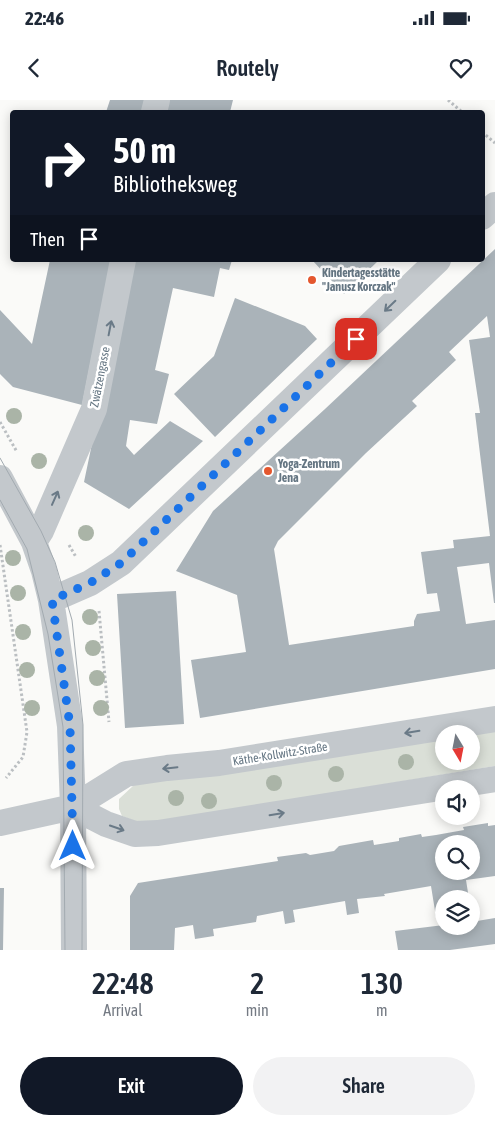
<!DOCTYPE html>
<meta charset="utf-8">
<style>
:root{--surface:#fff;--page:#f2f2f3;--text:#1f2937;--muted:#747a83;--accent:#111827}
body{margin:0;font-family:"Asap Condensed",sans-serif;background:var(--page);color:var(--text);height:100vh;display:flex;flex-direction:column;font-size:19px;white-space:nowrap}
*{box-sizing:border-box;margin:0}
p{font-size:16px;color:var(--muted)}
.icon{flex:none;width:28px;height:28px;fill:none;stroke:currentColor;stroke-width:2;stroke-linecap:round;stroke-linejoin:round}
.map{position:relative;height:850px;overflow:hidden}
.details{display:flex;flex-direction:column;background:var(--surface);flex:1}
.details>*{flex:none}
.guide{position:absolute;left:10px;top:10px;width:475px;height:152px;border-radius:5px;box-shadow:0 2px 12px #0003;background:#111827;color:#fff;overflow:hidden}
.needle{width:32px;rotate:170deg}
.buttons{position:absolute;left:435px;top:625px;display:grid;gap:10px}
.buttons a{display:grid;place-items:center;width:45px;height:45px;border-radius:50%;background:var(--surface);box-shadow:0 2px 12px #0003;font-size:25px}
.pin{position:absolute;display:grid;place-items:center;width:42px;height:42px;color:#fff;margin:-21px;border-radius:10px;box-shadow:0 2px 8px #0006}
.me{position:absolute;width:55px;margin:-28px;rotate:0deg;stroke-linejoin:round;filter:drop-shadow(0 0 4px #0008)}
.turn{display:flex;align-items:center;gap:18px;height:105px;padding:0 20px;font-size:22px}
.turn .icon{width:65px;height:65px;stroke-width:2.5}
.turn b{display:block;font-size:35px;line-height:42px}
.then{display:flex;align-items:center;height:48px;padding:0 20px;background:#0003;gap:10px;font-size:19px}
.eta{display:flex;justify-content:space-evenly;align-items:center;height:85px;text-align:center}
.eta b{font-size:30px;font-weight:600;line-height:35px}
.cta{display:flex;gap:10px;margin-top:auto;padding:10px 20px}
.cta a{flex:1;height:58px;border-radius:30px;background:var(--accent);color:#fff;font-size:20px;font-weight:600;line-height:58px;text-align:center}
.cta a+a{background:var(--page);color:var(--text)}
.status{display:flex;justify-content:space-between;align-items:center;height:35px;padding:0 25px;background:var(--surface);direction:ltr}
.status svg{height:14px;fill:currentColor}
header{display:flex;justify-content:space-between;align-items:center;height:65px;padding:0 20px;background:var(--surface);font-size:22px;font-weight:600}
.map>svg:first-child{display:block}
.green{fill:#dadfd7}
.building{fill:#aab3b9;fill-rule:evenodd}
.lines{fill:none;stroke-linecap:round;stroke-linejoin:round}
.path{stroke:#bbbfc2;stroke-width:3;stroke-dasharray:2.5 2.5;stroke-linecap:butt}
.minor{stroke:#c3c8cc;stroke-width:26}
.tram{stroke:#a2aab0;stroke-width:1}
.tree{fill:#aab4a7}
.oneway{stroke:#6a7a87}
.route{stroke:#1a73e8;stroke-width:9;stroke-dasharray:0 16.2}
.poi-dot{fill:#e4572e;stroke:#fff;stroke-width:2}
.labels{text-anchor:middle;stroke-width:5;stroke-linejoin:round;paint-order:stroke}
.poi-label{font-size:12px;font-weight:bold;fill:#657683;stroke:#fff;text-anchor:start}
.street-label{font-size:12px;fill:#657683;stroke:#fff}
</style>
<div class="status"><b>22:46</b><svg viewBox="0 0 49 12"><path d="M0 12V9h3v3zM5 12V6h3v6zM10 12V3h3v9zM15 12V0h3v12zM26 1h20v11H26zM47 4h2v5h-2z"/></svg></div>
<header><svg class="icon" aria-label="back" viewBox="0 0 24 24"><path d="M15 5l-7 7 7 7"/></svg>Routely<svg class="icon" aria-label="heart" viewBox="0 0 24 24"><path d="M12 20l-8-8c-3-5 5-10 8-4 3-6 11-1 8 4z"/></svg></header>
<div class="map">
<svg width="495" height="850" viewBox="0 0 495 850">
<rect width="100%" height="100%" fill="#fafaf8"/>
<!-- green -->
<path class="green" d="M495,628V666L143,724L122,716L119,709V699L134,685L444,636V661H471V634Z"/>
<!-- building -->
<path class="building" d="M110,0H150L147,12H106Z
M160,0H233L230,12H157Z
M495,149V503H494L489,463L457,467L466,524L495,520V569L200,618L191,560L246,552L237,495L176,471L213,411L325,309ZM487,216L490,237L469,240L480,313H475L490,436L453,440L454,448L421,452L427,494L437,493L440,511L417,514L414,521V526L289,545L274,449L278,441L366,353L417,306L412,301L456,260L449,252Z
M50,160H111L82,305L13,287L0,274V210L32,244Z
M127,160H232L229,170L220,168L214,197L173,188L155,270L169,274L157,324L130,320L126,346L134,355L170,321L203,341L129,409L84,382L98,315Z
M312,160H379L344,194Z
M235,198L305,226L317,239L215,337L174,294L214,256Z
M176,491L184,624L125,628L117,494Z
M488,723V726L495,725V776L466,780L469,799H444V816L436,817L431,786L384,794L385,796L357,799L359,813L347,815L345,801L293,810L295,822L285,824L283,811L257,816L256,822L213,829L214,836L195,839L193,825L175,828L174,850H130V796L138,783L278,761L277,757L306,753L310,755L334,751L339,746L373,740L374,745L399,741V738L421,734L422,737L436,735L464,730L463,727ZM444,744H471V771H444Z
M0,788H4L3,850H0Z
M495,818V844L450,850H398L395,831L444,825L471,826V822Z"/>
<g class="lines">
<!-- path -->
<path class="path" d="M448,0L462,12
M482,32L495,43
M0,322L17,352
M0,445L27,632L23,657L6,678
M69,445L76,457
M99,511L109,622"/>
<!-- minor -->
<path class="minor" d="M154,12L157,0
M482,117L495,105
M0,378L34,442L44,471L51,500L70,626L73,707L74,850
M34,442L41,431L94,309L123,160
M51,500L90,483L121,463L438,160
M73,707L106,724L135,734L158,733L495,679
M0,723L73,707L126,674L167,668L219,663L495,619"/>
<!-- tram -->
<path class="tram" d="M0,358L41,431L55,462L72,520L83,625L82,850
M0,400L27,449L48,534L63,627L65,850"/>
</g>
<!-- trees -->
<g class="tree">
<circle cx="14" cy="316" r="8"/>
<circle cx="39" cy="361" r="8"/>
<circle cx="86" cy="433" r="8"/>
<circle cx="13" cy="458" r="8"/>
<circle cx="18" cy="493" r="8"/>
<circle cx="90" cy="517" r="8"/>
<circle cx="23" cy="532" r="8"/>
<circle cx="93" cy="548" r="8"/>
<circle cx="27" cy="570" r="8"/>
<circle cx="97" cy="578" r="8"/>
<circle cx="32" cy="608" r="8"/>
<circle cx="101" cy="608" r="8"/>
<circle cx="406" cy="662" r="8"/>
<circle cx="336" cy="674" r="8"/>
<circle cx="274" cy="683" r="8"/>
<circle cx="176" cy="698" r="8"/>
<circle cx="209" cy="701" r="8"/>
</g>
<!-- one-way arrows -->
<defs><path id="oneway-shaft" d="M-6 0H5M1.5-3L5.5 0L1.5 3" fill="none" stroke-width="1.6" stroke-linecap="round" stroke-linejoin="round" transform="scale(1.25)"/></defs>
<g class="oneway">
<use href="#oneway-shaft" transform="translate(390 206) rotate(136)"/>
<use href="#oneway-shaft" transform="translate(110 228) rotate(-79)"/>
<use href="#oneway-shaft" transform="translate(55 398) rotate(-66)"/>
<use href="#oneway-shaft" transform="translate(412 632) rotate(171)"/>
<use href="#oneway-shaft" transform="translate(170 668) rotate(174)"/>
<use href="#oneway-shaft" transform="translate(277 714) rotate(-9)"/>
<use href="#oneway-shaft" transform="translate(117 728) rotate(19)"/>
</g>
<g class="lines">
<!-- route -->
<path class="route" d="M73,746L70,626L52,500L90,483L121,463L356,239"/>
</g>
<!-- markers -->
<g class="poi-dot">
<circle cx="312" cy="180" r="5"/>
<circle cx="268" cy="371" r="5"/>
</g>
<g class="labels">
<!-- poi labels -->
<g class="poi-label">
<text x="322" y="177">Kindertagesstätte<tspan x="322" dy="14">"Janusz Korczak"</tspan></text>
<text x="278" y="368">Yoga-Zentrum<tspan x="278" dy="14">Jena</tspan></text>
</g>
<!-- street labels -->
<g class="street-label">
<text transform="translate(100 277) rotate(-79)" y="4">Zwätzengasse</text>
<text transform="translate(280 654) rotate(-9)" y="4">Käthe-Kollwitz-Straße</text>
</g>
</g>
</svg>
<div class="buttons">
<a><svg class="needle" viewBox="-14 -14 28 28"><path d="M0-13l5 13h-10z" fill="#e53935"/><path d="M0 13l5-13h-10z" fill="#747a83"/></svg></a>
<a><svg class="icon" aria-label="sound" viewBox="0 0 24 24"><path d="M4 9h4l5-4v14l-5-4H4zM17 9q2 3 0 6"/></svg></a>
<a><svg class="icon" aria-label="search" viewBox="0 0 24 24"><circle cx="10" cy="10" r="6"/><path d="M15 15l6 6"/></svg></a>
<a><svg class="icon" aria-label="layers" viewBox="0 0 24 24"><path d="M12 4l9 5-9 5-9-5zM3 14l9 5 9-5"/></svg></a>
</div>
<div class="pin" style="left:356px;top:239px;background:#d93025"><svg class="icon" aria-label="arrive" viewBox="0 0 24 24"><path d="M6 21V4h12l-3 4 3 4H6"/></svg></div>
<svg class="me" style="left:73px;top:746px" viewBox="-20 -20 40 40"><path d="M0-17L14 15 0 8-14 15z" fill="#1a73e8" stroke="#fff" stroke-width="4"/></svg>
<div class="guide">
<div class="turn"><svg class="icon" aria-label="right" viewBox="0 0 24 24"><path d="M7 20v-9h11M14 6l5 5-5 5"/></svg><div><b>50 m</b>Bibliotheksweg</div></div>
<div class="then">Then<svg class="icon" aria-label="arrive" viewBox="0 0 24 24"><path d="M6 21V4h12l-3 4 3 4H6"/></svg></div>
</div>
</div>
<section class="details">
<div class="eta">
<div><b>22:48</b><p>Arrival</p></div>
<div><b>2</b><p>min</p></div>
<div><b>130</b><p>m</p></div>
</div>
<div class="cta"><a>Exit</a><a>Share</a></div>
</section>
